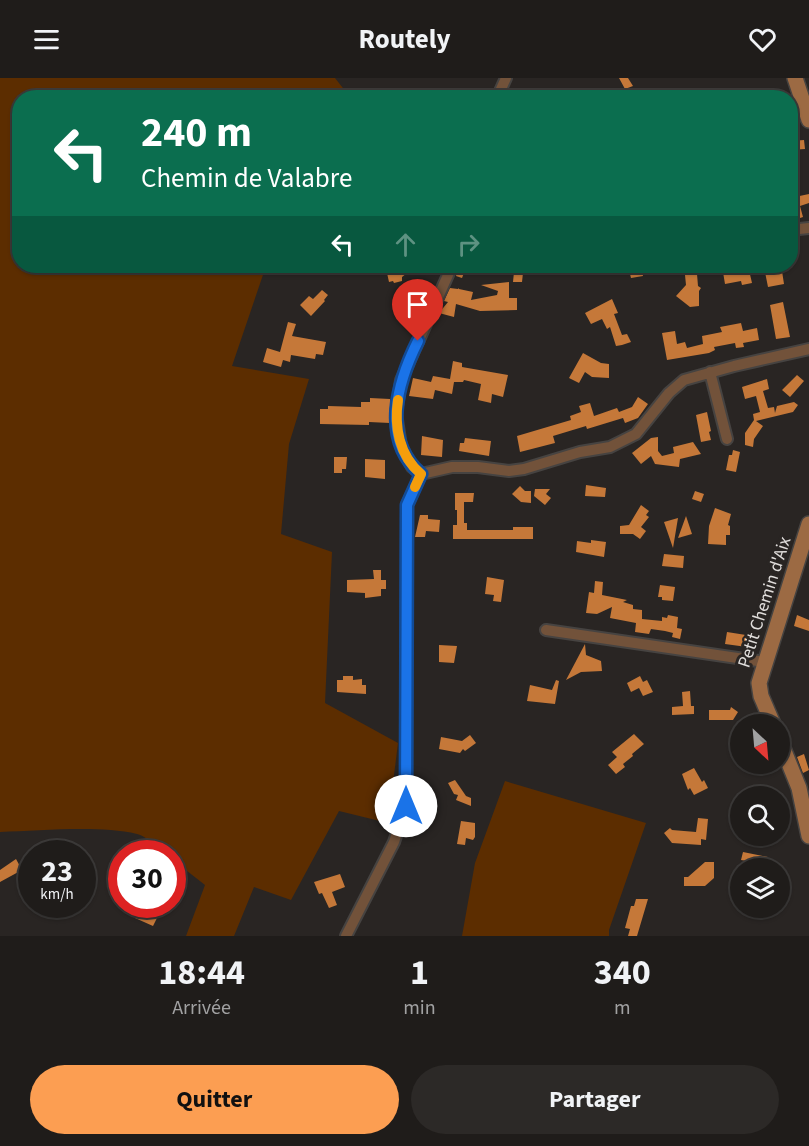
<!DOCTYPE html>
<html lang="fr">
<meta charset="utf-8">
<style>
:root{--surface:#1f1c1a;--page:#2c2927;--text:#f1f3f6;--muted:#a1a1a2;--line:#3c3a39;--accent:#fc9e52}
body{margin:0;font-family:"Source Sans 3",sans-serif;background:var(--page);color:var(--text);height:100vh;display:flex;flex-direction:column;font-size:22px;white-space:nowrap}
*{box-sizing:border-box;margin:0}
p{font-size:20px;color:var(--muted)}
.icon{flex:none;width:33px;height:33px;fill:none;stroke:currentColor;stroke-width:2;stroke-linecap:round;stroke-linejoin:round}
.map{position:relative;height:858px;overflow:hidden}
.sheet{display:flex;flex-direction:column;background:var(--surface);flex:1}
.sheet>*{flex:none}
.top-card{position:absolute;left:12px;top:12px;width:786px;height:183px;border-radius:24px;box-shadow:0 2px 4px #0004,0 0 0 2px var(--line);background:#0b6e4f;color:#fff;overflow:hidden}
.needle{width:39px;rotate:154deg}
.buttons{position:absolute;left:730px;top:636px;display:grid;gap:12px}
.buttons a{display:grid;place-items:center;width:60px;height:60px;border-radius:50%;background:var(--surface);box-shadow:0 2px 4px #0004,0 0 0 2px var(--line);font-size:30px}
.speed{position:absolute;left:18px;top:762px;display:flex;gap:12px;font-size:30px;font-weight:700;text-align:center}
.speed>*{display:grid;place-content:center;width:78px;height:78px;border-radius:50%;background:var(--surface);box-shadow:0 2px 4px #0004,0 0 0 2px var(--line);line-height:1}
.speed small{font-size:15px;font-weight:400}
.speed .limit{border:9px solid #d22;background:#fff;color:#111}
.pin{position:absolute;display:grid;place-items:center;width:51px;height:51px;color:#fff;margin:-62px -26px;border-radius:50% 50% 50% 0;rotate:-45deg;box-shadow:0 0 6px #0007}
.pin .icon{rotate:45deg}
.me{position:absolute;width:66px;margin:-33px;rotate:0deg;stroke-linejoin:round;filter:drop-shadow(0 0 4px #0008)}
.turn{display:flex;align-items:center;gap:21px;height:126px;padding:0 30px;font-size:27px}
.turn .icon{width:78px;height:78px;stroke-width:2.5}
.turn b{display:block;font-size:42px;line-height:51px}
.lanes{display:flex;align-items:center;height:57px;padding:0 30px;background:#0003;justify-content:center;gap:30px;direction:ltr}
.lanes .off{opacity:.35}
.eta{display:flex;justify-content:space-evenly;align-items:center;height:102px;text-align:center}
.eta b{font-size:36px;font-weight:700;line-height:42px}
.primary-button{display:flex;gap:12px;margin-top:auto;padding:12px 30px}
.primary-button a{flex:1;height:69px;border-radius:36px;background:var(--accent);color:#111;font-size:24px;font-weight:700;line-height:69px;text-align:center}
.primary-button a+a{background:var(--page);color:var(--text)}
header{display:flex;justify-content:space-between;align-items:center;height:78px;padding:0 30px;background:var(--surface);font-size:27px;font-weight:700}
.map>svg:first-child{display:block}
.green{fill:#5c2d00}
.building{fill:#c57839}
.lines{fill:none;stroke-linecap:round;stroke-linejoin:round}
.street-casing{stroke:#464341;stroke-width:14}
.secondary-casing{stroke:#464341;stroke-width:18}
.street{stroke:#72523a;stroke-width:10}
.secondary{stroke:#9c6a43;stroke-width:15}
.route-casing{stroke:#114b97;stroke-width:15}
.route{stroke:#1a73e8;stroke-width:10}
.slow{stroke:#f59e0b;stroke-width:10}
.labels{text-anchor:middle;stroke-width:6;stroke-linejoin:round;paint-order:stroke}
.street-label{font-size:18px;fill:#e1dedc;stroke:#292523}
</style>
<header><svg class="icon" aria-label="menu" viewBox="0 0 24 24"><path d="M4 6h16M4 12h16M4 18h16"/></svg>Routely<svg class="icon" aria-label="heart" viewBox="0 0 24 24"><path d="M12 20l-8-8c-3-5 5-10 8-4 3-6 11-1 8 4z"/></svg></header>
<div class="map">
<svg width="809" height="858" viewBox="0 0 809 858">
<rect width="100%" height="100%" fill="#292523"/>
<!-- green -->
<path class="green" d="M0,0H335L350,19L20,20V188H266L232,288L309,301L289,366L281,456L332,474L325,625L398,665L388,745L339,733L291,822L254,809L234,858H186L205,807L173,782L172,776C157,776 151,759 137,756C98,747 41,753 0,754Z
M505,703L646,745L609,852V858H462L475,785Z"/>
<!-- building -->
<path class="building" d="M619,0H628L633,8L625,11Z
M387,11L412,16L411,20H386Z
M804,62L805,71L790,72V63Z
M809,116V125L800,128L803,139L794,142L790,120Z
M401,188H416L402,199V203L394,205L393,203L389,204L387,195L395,192Z
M459,188L466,190L462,200L456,198Z
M546,188L561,189L559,197L544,194Z
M628,188H641L643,198L631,200Z
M739,192V194L749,192L752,205L742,207L741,203L725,206L723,194Z
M776,192L777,194L782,193L784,206L768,209L765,194Z
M514,194L523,195L522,204H513Z
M697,196L698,208L701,210L699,213V228L690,229L676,218L686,207L685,197Z
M509,204V220H517V232L480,233L456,226L454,239L439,235L448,224L444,223L450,210L458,211L459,210V211L473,214L471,222L497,217L498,213L481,207Z
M322,212L328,217L324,222L325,223L311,238L300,227L309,218L313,221Z
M612,221L618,235L614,236L622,257L627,256L631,264L622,267L616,268L610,249L607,251L602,241L591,246L585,235Z
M783,224L790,259L776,261L770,227Z
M288,244L296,246L292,258L326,264L323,277L316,276L315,281L291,277L290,284L283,282L281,289L263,284L267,270L280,274Z
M741,245L743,253L757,250L759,262L743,265L744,269L736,270L735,265L714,269L715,272L709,275L667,282L662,255L675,253L677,266L685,264L687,270L703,266L702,258L722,254L720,249Z
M583,275L601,285L609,286V300L592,299L585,294L579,305L569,300Z
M453,283L462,285V289L508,297L503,319L492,316L491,325L478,322L481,306L464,302L463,304H454L452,316L435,312L433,321L409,318L413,300L431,304L433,298L450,301Z
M797,297L804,303L790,319L782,312Z
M767,301L769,311L763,313L768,330L774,329L775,335L777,328L794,324L798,327L793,334L756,343L763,348L754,361L753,369L745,367V355L754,342L753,336L760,334L756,318L745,321L742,309Z
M638,319L648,326L638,340L625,345L623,340L587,351L586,348L553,358L555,365L520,374L517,358L571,342L570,338L581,334L579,328L590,325L594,338L617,330L619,334L632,329Z
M370,320L390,321V345L369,344V347L320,346V331H328V328L361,329V324H370Z
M707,334L711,353L709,354L711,362L701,364L696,337Z
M422,358L443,362L442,379L421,377Z
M658,359V373L662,378L674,375L673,369L693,364L701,376L680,381L679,389L655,386L651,378L641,386L632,375L651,360Z
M465,360L491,363L489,378L459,373L460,365H464Z
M733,372L740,374L736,394L726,392L729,377H732Z
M334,379H347L346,391H342V395H334Z
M365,381L385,382V401L365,399Z
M586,407L606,410L605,419L585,418Z
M520,408L525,413H531V425L521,424L512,416Z
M535,411H550L546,416L551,420L545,427L534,418Z
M695,413L704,416L701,424L692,421Z
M455,415H474L473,424H464V445H467V452H513V449H533V461H453V447H457V432H455Z
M641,427L649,433L646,437L649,439L641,449L646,453L640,461L633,456H620V448L629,447Z
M715,430L731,436L728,447L730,448V457H726V467L708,466L709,448Z
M420,437H428V441L440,442L439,454L426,453L425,459H415Z
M686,438L692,456L678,460Z
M678,440L673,470L664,444Z
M591,462L606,464L604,479L576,474L577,463L591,465Z
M664,476L684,478L683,490L662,488Z
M373,492H381V502H386V511H381V518L365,520V515L347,514V502L374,501Z
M487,499L504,502L501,524L493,523L494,517L485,516Z
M595,503L603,504L602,517L627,522L623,524L633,527V531L642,532V541L662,543V539L667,540L668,537L678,539L677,550L682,551L680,561L672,559L673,555L665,553L651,551L649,556L635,554L636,545L610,540L612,529L597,536L586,535L589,514L594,515Z
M660,507L675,509L673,523L662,522V519H658Z
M797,537L809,542V553L794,548Z
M727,554L746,557L747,569L725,566Z
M585,566L586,577L601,583L602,593L581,594L566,602Z
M439,567L457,568L454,585L439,584Z
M343,598H353V602L362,601V607H366V616L337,614V602H343Z
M640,598L643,604L647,602L653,614L643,618L639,610L631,614L627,605Z
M556,602L559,603L555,626L527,623L530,607L552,612Z
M690,613L691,628H694V636L672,637V629L683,628L682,614Z
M731,629L738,634L733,642H709V632H730Z
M634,656L644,666L632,676L633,678L623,686L625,689L616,696L608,687L617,679L612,674Z
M470,657L476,665L465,673L463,671L460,675L439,671L441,659L462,663Z
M804,676L809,692L803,695L797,679Z
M694,690L702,704L704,702L708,710L694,717L690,710L688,712L682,696Z
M455,702L466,718L471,720V728L456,722L458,717L454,716L448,705Z
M698,740L708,741L706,762L701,761V767L672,765L664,755L670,750L672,752L696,754Z
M461,743L475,745V759L473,762L466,760L465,767L457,766Z
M743,774L768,779L766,790L746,785L747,783L741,782Z
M16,781L22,792L0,804V792Z
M705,784H714V800L705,808H684V799H688Z
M340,796L345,809L332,814L337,827L329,830L322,815L319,816L314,804Z
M636,821H648L637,858H628L630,851L625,850L631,828H634Z
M150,826L161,832L153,848L135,840L141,829L147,832Z"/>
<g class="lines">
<defs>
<path id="street" d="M497,20L506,0
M790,152L809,150
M710,294L727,361
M421,396L452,389H478L509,393L524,391L580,374L610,369L636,356L669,315L684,302L734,288L809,271
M546,552L765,584
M346,858L394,764L406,728L407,427L421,396L412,389L401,368L396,335L401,302L452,188"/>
<path id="secondary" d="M795,0L809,42
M773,646L761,618L759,605L809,446
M780,663L799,710L809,758"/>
</defs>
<!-- street casing -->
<use href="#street" class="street-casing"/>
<!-- secondary casing -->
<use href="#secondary" class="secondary-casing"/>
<!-- street -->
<use href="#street" class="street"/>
<!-- secondary -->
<use href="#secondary" class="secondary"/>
</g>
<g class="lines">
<defs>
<path id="route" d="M406,728L407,427L421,396C380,361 398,303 418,263"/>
</defs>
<!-- route casing -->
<use href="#route" class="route-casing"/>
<!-- route -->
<use href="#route" class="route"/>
<!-- slow -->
<path class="slow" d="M398,322C394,348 399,378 421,396L415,409"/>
</g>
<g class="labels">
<!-- street labels -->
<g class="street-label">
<text transform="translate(764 524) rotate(-72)" y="6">Petit Chemin d'Aix</text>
</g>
</g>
</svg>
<div class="buttons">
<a><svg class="needle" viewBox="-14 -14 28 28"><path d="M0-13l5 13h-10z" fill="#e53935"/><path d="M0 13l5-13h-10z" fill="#a1a1a2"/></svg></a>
<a><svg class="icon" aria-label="search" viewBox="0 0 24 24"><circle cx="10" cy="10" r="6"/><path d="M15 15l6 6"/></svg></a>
<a><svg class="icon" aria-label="layers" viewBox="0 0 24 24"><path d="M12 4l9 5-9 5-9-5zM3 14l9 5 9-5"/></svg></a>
</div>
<div class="speed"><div>23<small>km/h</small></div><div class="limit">30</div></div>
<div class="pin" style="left:418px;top:263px;background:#d93025"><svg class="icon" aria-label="arrive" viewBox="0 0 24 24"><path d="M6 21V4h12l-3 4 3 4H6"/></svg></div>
<svg class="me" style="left:406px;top:728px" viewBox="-20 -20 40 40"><circle r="19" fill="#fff"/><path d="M0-13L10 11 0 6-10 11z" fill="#1a73e8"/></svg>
<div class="top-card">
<div class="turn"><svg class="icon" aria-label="left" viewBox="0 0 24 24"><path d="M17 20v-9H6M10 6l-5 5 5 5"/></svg><div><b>240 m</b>Chemin de Valabre</div></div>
<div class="lanes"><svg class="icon" aria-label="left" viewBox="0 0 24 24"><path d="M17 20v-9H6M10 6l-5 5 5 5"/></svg><svg class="icon off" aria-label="ahead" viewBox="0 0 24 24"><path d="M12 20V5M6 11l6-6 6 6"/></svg><svg class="icon off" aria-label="right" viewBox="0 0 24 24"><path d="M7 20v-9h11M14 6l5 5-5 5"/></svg></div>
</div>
</div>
<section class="sheet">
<div class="eta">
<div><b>18:44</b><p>Arrivée</p></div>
<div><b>1</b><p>min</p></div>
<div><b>340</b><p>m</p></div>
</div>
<div class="primary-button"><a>Quitter</a><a>Partager</a></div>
</section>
